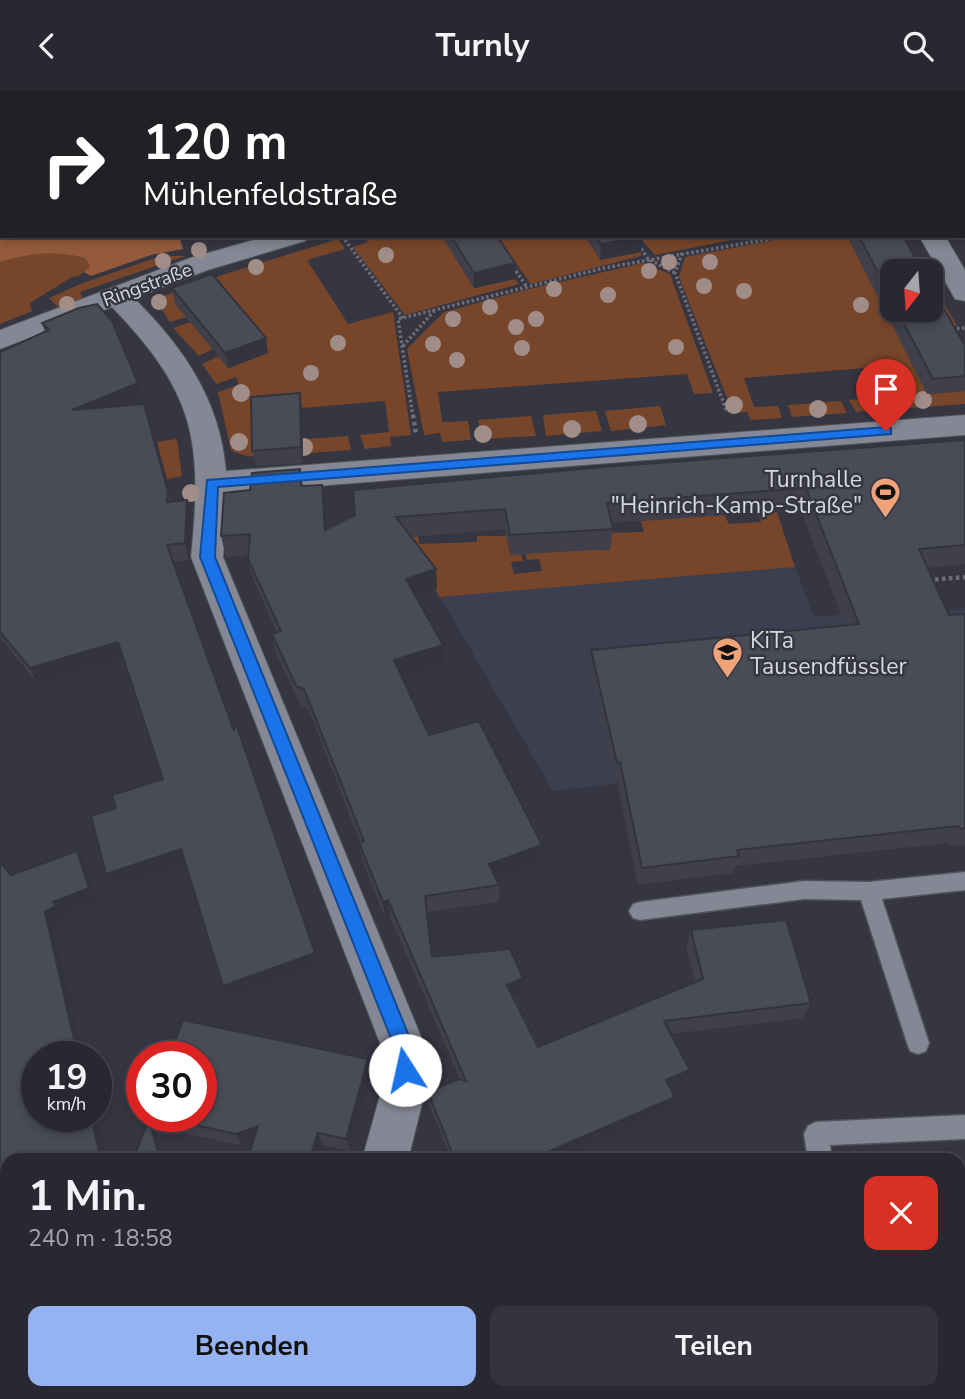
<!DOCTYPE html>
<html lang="de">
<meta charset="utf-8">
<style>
:root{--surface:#282832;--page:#34343e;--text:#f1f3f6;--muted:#a5a6ac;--line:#44444d;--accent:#95b2f1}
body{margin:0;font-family:"Nunito Sans",sans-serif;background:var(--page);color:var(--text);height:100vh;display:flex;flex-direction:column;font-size:26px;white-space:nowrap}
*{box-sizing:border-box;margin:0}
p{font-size:23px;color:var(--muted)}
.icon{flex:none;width:38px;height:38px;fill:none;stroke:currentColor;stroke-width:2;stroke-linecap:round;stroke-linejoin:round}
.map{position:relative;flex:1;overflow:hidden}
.side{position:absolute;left:0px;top:1062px;width:966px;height:247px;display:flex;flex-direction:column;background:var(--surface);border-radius:21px 21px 0 0;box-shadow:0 4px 10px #0003,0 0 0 2px var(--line)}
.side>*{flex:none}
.hud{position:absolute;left:0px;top:0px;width:966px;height:147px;box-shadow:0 4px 10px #0003,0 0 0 2px var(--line);background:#202124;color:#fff;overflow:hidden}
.needle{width:46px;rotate:197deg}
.tools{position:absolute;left:880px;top:168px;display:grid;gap:14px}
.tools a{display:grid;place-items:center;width:63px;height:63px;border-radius:14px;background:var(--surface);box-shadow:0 4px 10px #0003,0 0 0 2px var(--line);font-size:35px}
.speed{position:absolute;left:21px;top:950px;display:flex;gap:14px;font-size:35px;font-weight:700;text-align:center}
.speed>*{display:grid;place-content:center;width:91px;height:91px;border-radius:50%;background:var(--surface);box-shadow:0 4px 10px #0003,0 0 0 2px var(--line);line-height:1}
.speed small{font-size:18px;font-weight:400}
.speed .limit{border:10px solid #d22;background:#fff;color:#111}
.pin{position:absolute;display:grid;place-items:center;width:60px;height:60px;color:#fff;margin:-72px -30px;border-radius:50% 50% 50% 0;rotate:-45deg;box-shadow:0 0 7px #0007}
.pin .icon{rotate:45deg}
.me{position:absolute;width:77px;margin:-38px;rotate:350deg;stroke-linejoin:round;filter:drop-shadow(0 0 5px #0008)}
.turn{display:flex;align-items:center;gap:24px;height:147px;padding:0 28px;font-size:32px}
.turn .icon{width:91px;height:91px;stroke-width:2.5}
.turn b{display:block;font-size:49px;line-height:60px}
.round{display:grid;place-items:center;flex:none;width:74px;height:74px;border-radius:14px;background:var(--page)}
.overview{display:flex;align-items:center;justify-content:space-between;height:119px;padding:0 28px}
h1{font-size:42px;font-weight:700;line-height:52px}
.primary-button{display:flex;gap:14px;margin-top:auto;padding:14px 28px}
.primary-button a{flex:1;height:80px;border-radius:14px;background:var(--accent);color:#111;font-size:28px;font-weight:700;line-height:80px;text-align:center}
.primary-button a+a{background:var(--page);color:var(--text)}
header{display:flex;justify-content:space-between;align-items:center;height:91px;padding:0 28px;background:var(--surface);font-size:32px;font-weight:700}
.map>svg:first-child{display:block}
.built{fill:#3c3f50}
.green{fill:#77462a}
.forest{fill:#935b3c}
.water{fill:#6b72aa}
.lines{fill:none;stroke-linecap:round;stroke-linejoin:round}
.lane-casing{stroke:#50525b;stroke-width:3}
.street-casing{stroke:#50525b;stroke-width:2}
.path-far1{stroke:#6c6d77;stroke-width:3.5;stroke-dasharray:2.5 2.5;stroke-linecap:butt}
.path{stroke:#6c6d77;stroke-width:4.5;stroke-dasharray:3.5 3.5;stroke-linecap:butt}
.lane{fill:#858794;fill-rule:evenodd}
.street{fill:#858794;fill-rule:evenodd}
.tree{fill:#a08d88}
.wall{fill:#3f404b}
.shaded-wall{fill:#33343d}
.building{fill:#494b57;stroke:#33343d;stroke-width:2}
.route{fill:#1a73e8;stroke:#114b97;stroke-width:2}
.labels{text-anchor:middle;stroke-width:5;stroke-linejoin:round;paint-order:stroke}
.far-street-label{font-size:19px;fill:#d6d8df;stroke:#353642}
.poi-label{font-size:23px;fill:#d6d8df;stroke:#353642;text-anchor:end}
</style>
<header><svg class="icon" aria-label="back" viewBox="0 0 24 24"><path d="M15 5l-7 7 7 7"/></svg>Turnly<svg class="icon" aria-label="search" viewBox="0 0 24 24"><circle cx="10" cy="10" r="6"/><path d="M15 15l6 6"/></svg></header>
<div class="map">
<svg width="965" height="1308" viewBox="0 0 965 1308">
<rect width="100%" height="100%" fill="#353642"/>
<!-- built -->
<path class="built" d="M795,476L814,526L899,519L901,524L965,518V651L553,700L440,506Z"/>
<!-- green -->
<path class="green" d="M363,145H442L474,197L515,188L519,193L405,224L353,156L368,151Z
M496,145H585L600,168L641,161V165L531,193Z
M638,145H752L655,164Z
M822,145H872L892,219H931V189L957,235L939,237L928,303L965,300V313L856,321L849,309L879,306L865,277L744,287L754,316L778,315L782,327L751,329L747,321L733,322L679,186L685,166L774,149Z
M338,148L345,158L307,169L348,233L393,221L411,344L390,346L391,355L365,358L360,344L389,341L385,310L255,321L283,364C265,365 247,369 231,359L218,301L239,294L236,286L216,293L202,273L219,265L229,277L268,262L187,226L170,231L155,208L222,184Z
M60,161L85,167L90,175L79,185L72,186L30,212L32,220L0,233V171L28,163Z
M161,165H185L80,201L83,208L60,218L49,207L83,192Z
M643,172L670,183L713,302L694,303L687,283L438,301L442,331L468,330L471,349L442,351L440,342L424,344L407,258L444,221L525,199Z
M191,231L213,258L199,265L173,237Z
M841,310L847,322L792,326L788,314Z
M660,315L666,334L611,340L605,320Z
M596,320L602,340L546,345L543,324Z
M531,325L536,345L483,348L478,329Z
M348,345L351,359L294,363L292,349Z
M177,348L182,385L167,388L157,351Z
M431,396L418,445L419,453L477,451V445H507L518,451L523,470L511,471L514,483L542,480L539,468L527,469L521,441L598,459H610L605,442L644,441L641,430L724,424L729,433L761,431L759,424L754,422L777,421L795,476L440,506L406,456Z"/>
<!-- forest -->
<path class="forest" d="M0,144L179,145L183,158L151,164L91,185L84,181L90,175L85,167C54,159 30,162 0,171Z"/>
<!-- water -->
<path class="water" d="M0,0H362L2,2L0,57Z"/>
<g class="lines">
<defs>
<path id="lane" d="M965,781V799L882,808L929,952L926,960L918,963L910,960L907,952L861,809L804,808L640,829L633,827L629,820L633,813L640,811L804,790L869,791Z
M965,1024V1048L830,1054L832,1069H808L804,1043L808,1035L816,1031Z"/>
<path id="street" d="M494,0H537L493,2Z
M964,25H965V39H964Z
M267,145H309L305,150L208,179L134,207C184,257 220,309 226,380L965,324V344L228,402L223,466L427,960L426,997L408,1069H362L382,997L383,960L191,466C203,349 195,302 112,216L0,258V239L190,167Z
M919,145H945L965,179V210L955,208Z
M965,1216V1266L959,1267V1217Z
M312,1302H419L417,1308H310Z"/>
</defs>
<!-- lane casing -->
<use href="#lane" class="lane-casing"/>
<!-- street casing -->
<use href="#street" class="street-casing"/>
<!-- path-far1 -->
<path class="path-far1" d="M299,0H303
M342,145L403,227
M633,145L648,168L675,182
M682,162L675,182L727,321
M513,176L527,196
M952,238L965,237
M403,255L434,220
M413,326L398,228L604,177L786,145"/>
<!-- path -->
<path class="path" d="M413,324L416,343
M928,489L965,486"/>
<!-- lane -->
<use href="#lane" class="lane"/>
<!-- street -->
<use href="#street" class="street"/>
</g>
<!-- trees -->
<g class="tree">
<circle cx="199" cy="159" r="8"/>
<circle cx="386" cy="164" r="8"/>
<circle cx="163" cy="170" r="8"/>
<circle cx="669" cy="171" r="8"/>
<circle cx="710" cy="171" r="8"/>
<circle cx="256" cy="176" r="8"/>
<circle cx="649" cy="180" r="8"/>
<circle cx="704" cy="195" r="8"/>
<circle cx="554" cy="198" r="8"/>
<circle cx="744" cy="200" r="8"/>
<circle cx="608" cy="204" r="8"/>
<circle cx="159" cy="211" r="8"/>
<circle cx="67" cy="213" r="8"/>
<circle cx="861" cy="214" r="8"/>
<circle cx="490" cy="216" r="8"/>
<circle cx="453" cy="228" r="8"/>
<circle cx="536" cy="228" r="8"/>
<circle cx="516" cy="236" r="8"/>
<circle cx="338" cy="252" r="8"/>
<circle cx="433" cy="253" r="8"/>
<circle cx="676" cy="256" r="8"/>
<circle cx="522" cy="257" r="8"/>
<circle cx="457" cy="269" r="8"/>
<circle cx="311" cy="282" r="8"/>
<circle cx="241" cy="302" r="9"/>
<circle cx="923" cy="309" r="9"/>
<circle cx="734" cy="314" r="9"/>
<circle cx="818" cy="318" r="9"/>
<circle cx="638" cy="333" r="9"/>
<circle cx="572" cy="338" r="9"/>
<circle cx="483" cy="343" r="9"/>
<circle cx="239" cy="351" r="9"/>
<circle cx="304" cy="356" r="9"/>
<circle cx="191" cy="402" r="9"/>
</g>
<!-- wall -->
<path class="wall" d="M964,59H965V124L964,123Z
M442,145H497L515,188L474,197Z
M585,145L643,146L641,161L600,169Z
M847,145H903L892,180V219H931L965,255V300L927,303Z
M172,197L268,262L228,277L175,213Z
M42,232L143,310L133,314L171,411L192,426L189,469L173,471L319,875L228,908L223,895L186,772L113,797L106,783L116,717L163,688L124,567L38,593L0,547V261L45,241Z
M302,317L303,372L256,375L252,360Z
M965,349V473L927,477L949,524L965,523V754L949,755L948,752L736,775L733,782L638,794L617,689L614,690L589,578L591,559L845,534L800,418L611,432L613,438L610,458L510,464L505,438L411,446L437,498L416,505L444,574L402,587L429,644L540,771L496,787L499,794V811L426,821L432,866L522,902L513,906L538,956L695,891L686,855L691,839L811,912L803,927L671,943L690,979L685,992L671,998L670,1019L554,1069H452L429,1014L428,1001L460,988L390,825L385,827L362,769L359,752L360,751L308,617L300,614L276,562L272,543L277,541L253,488L248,468L249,464L226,466L221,445L250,399L300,378L303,395L325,414L327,438L355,424Z
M371,982L350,1060L323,1054L252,1052L243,1055L157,1036L149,1026H201Z"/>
<!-- shaded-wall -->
<path class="shaded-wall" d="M643,146L641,161L600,169L601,153Z
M515,172V188L474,197V182Z
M266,247L268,262L228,277L225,262Z
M138,292L143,310L78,336L72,319Z
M300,302L302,317L303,372L301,356Z
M322,394L325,414L328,459L325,439Z
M187,409L192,426L189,469L185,452Z
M436,478L437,498L408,508L406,488Z
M118,551L124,567L38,593L30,577Z
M443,554L444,574L396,589L394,569Z
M542,754L540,771L489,790V773Z
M181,758L187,772L113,797L106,783Z
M77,760L85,773L97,811L62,824L53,811Z
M388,809L390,825L385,827L383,811Z
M56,815L64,828L53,834L84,966H78L45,821Z
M315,862L319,875L228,908L223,895Z
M523,887L522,902L506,909L507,894Z
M368,968L371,982L350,1060L346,1048Z
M690,979L685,992L661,1002L666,989Z
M675,1006L670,1019L554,1069H529Z
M96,1021L107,1069H101L91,1026H96Z
M149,1028L156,1038L164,1069H160Z
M258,1035L264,1048L243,1055L236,1043Z
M318,1042L323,1054L318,1069H309Z
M62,1065L66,1069H50Z
M7,1086V1099L0,1102V1089Z
M107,1302H121L119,1308H104Z"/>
<!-- building -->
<path class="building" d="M351,0H439L440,2H352Z
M964,59H965V100L964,99Z
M451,145H497L515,172L474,182Z
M596,145H643V146L601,153Z
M859,145H903L923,180H892V209Z
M212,183L266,247L225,262L172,197Z
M931,195L965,255V285L933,288L897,219H931Z
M97,213L112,230L138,292L72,319L144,313L168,401L167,411L187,409L185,452L167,454L234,640L235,630L315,862L223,895L181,758L106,783L91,725L116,717L112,704L163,688L118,551L30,577L0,541V261L49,239L42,232L79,217Z
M300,302L301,356L252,360L251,306Z
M965,349V454L919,458L949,524L965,523V737L960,738L958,735L737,759L739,765L642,777L620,671L617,672L591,559L859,533L806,397L607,412L613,438L510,444L505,418L396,426L436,478L406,488L443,554L394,569L429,644L479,630L542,754L489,773L499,794L425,805L432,866L510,858L523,887L507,894L538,956L703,888L691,839L786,829L811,912L664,930L690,979L666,989L675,1006L529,1069H455L428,1001L459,988L466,990L388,809L383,811L359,752L364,750L304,598L296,595L272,543L281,540L248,468L250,443L221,445L224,402L250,399L252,382L300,378L301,395L322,394L325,439L355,424L353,399L603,376Z
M77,760L89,797L53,811L56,815L45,821L78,966H37V1026H91L101,1069H63L62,1065L50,1069H7V1086L0,1089V771L11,784Z
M183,929L368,968L346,1048L318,1042L309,1069H247L258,1035L236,1043L159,1026H201V966H169Z
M149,1028L160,1069H133Z
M0,1200L7,1203V1302H107L104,1308H0Z"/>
<!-- route -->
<path class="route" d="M886,336L891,337V343L218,396L215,466L415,960L411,985L405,988L398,985L395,979L396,960L200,466L207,389Z"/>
<!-- icons -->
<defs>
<symbol id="stadium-pin" viewBox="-11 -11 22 30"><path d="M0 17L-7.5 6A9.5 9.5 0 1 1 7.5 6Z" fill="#f0a278" stroke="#353642"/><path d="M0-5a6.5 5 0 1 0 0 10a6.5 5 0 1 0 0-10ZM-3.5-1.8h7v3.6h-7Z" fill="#111"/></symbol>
<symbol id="school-pin" viewBox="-11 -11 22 30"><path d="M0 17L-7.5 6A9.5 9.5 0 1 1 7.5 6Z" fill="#f0a278" stroke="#353642"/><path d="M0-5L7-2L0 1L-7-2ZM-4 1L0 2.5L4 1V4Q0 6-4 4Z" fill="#111"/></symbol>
</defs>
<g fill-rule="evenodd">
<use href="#stadium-pin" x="868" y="384" width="35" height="47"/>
<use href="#school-pin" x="710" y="544" width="35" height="47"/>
</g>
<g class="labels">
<!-- far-street labels -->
<g class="far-street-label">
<text transform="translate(147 193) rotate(-20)" y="7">Ringstraße</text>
</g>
<!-- poi labels -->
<g class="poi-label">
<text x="862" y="396">Turnhalle<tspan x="862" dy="26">"Heinrich-Kamp-Straße"</tspan></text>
<text x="750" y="557" text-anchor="start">KiTa<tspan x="750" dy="26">Tausendfüssler</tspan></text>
</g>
</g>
</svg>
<div class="tools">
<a><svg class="needle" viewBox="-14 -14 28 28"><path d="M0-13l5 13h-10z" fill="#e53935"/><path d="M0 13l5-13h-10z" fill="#a5a6ac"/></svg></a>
</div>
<div class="speed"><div>19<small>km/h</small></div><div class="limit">30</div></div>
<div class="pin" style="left:886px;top:340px;background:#d93025"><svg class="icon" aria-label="arrive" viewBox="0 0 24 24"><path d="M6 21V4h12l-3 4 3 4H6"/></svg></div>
<svg class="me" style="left:405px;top:979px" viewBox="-20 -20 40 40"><circle r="19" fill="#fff"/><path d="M0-13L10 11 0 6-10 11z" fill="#1a73e8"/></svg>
<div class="hud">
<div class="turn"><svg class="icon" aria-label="right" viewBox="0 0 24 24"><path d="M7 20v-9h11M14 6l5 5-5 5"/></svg><div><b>120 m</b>Mühlenfeldstraße</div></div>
</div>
<section class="side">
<div class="overview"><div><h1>1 Min.</h1><p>240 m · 18:58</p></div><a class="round" style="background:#d93025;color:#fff"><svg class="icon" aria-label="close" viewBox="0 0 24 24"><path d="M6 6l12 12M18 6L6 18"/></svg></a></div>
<div class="primary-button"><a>Beenden</a><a>Teilen</a></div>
</section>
</div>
